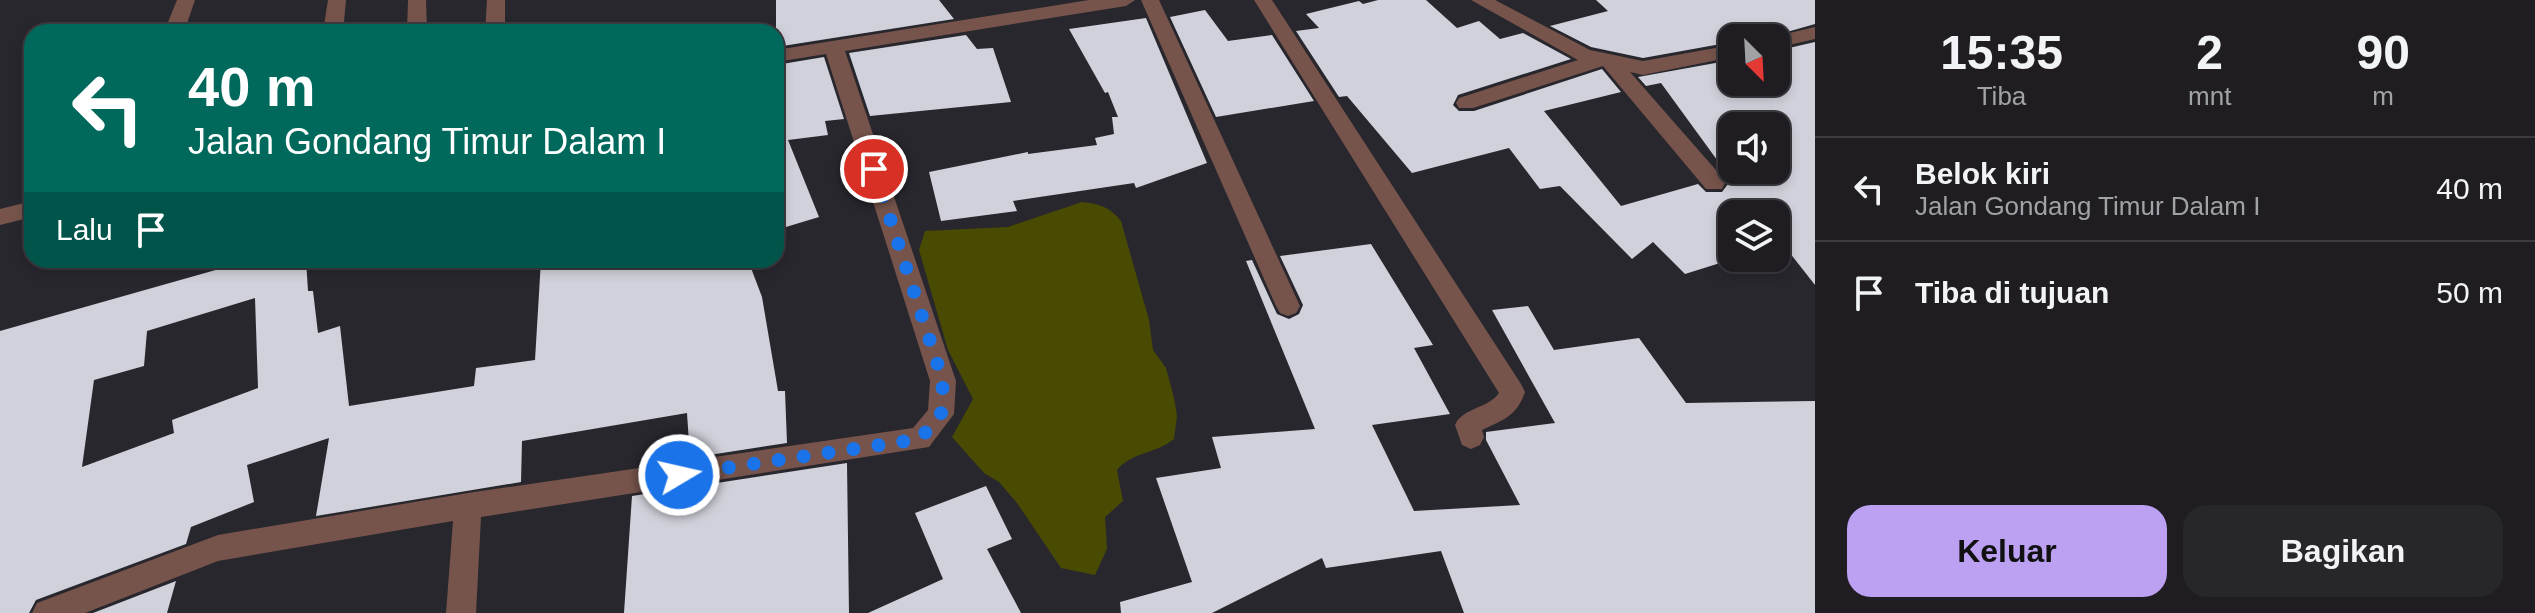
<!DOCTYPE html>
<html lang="id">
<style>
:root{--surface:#1f1d22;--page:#27262a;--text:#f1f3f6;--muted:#a1a2a5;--line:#3c3b40;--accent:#bca0f2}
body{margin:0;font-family:Arial,sans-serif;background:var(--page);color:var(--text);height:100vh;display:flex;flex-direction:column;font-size:30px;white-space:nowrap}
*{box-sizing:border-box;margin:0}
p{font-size:26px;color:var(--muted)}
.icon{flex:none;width:44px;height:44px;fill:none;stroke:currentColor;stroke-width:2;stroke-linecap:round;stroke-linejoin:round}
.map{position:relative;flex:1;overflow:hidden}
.panel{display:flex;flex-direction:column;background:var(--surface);width:720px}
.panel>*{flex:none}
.banner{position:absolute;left:24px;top:24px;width:760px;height:244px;border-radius:24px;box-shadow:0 4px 12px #0003,0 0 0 2px var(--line);background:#00695c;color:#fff;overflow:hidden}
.needle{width:52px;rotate:156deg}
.buttons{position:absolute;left:1718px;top:24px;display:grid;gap:16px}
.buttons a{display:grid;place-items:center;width:72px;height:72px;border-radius:16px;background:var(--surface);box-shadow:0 4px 12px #0003,0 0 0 2px var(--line);font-size:40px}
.pin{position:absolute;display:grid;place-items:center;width:68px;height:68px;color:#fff;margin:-34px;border:4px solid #fff;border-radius:50%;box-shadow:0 2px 8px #0007}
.me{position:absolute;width:88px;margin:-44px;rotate:81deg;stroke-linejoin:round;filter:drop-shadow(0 0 6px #0008)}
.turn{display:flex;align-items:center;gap:28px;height:168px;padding:0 32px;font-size:36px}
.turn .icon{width:104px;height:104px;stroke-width:2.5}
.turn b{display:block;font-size:56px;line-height:68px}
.then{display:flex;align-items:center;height:76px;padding:0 32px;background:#0003;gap:16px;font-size:30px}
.eta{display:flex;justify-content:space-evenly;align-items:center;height:136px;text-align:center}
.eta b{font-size:48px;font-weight:600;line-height:56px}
.cta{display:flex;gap:16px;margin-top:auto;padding:16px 32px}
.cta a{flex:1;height:92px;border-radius:24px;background:var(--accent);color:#111;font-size:32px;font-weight:600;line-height:92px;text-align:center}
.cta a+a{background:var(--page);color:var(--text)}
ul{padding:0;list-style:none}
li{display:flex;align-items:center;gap:24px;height:104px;padding:0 32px;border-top:2px solid var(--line)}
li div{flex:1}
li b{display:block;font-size:30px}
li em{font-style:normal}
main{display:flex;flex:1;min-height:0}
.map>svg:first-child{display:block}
.green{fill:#4a4b02}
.building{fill:#d1d1db;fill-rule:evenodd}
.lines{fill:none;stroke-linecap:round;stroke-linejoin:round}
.street{fill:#76544b;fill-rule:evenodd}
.route{stroke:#1a73e8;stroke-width:14;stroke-dasharray:0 25.2}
</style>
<main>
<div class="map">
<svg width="1815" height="613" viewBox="0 0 1815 613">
<rect width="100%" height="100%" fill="#29272e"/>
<!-- green -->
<path class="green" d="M1082,202C1099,204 1110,207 1121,221L1149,320L1153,350L1166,368L1174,398L1177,416L1174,439C1155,454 1132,452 1117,470L1123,501L1105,517L1107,549L1095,575L1061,568L1017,503L999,482L984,473L952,437L973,399L948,350L919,250L925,231L1008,227Z"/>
<!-- building -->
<path class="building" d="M776,0H939L954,19L776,47Z
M1378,0H1426L1457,28L1479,21L1500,39L1523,33L1571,59L1458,95L1453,105L1459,111H1474L1602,69L1621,92L1544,111L1621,206L1698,184L1706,192H1722L1728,184L1725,176L1728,175L1661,83L1646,86L1638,77L1732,60V82H1776V51L1815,42V285L1782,243L1776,245V214H1732V258H1736L1685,274L1653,242L1632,259L1560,186L1540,189L1509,148L1412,173L1347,96L1339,97L1296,31L1319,28L1306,14L1359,1L1363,4ZM1732,126H1776V170H1732Z
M1596,0H1815V24L1766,38H1732V42L1643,58L1591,47L1550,26L1608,11Z
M1205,10L1228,41L1272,35L1314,101L1216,117L1170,17Z
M1146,18L1207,163L1136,188L1134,183L1013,201L1017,211L941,221L929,172L1028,152V154L1097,145L1095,138L1114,134L1112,117H1118L1108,92L1105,93L1069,29Z
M966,35L977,49L993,48L1011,102L870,116L849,53Z
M824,57L844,119L825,121L828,135L788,140L819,217L776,230V65Z
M1371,244L1433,345L1414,348L1450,414L1372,425L1414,511L1520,505L1486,440V432L1555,423L1492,310L1528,306L1554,350L1639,338L1686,403L1815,401V613H1464L1441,551L1326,568L1322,558L1212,613H1121L1120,602L1192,582L1156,478L1221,468L1212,437L1315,429L1246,261L1252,260L1277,314L1289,319L1299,314L1303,305L1280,256Z
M251,260H306L308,291H313L318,333L340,326L349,406L474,386L476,368L535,360L541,260H748L762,297L778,391H785L787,443L690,458L687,413L522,441L521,482L316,516L329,438L247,465L254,502L191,527L186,544L36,600L29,613H0V331ZM255,298L258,388L172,420L174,433L82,467L94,380L144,366L147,331Z
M847,463L849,613H624L632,496Z
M986,486L1012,539L987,549L1021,613H868L943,579L915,513Z
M176,581L167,613H93Z"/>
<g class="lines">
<!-- street -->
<path class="street" d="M177,0H195L184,32H164Z
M328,0H346L343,32H323Z
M408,0H426L427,32H407Z
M487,0H505V32H485Z
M1089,0H1135L1126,6L845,51L956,381L954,414L929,447L481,517L476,613H446L453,521L218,561L85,613H32L37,603L218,535L468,493L913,428L928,410L930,381L826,54L776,62V50Z
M1141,0H1159L1300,306L1296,313L1288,316L1280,313L1276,306Z
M1254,0H1272L1521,384L1525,392C1517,416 1503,420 1482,430L1484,437L1480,445L1471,449L1462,445L1455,425C1463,407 1488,409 1499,393Z
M1471,0H1495L1590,50L1643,61L1732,45V57L1643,75L1630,72L1722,177L1725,183L1722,189H1706L1603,66L1473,108H1459L1456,103L1459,98L1578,60Z
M1815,27V39L1776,48V38H1769Z
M32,201V217L0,225V209Z"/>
</g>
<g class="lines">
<!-- route -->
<path class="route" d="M679,475L920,439L941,414L943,381L874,169"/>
</g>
</svg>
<div class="buttons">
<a><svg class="needle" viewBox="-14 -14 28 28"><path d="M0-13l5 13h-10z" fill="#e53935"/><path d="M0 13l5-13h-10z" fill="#a1a2a5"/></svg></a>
<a><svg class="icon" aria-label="sound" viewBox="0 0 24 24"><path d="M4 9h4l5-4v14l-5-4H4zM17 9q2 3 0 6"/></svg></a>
<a><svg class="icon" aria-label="layers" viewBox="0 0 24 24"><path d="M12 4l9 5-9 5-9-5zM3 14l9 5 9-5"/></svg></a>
</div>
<div class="pin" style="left:874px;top:169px;background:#d93025"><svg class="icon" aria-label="arrive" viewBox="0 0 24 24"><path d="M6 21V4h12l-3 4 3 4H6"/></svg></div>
<svg class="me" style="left:679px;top:475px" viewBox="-20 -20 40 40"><circle r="17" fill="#1a73e8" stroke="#fff" stroke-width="3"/><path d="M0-11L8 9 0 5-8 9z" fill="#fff"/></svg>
<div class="banner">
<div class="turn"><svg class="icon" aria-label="left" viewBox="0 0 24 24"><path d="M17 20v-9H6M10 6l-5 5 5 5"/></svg><div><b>40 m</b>Jalan Gondang Timur Dalam I</div></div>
<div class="then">Lalu<svg class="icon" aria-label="arrive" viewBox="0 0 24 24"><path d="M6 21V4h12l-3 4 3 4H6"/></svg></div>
</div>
</div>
<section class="panel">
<div class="eta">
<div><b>15:35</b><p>Tiba</p></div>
<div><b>2</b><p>mnt</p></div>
<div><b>90</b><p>m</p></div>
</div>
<ul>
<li><svg class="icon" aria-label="left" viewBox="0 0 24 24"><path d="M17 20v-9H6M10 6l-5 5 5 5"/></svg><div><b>Belok kiri</b><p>Jalan Gondang Timur Dalam I</p></div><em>40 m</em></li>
<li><svg class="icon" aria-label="arrive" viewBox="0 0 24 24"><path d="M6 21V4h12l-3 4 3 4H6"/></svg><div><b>Tiba di tujuan</b></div><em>50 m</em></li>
</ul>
<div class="cta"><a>Keluar</a><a>Bagikan</a></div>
</section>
</main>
